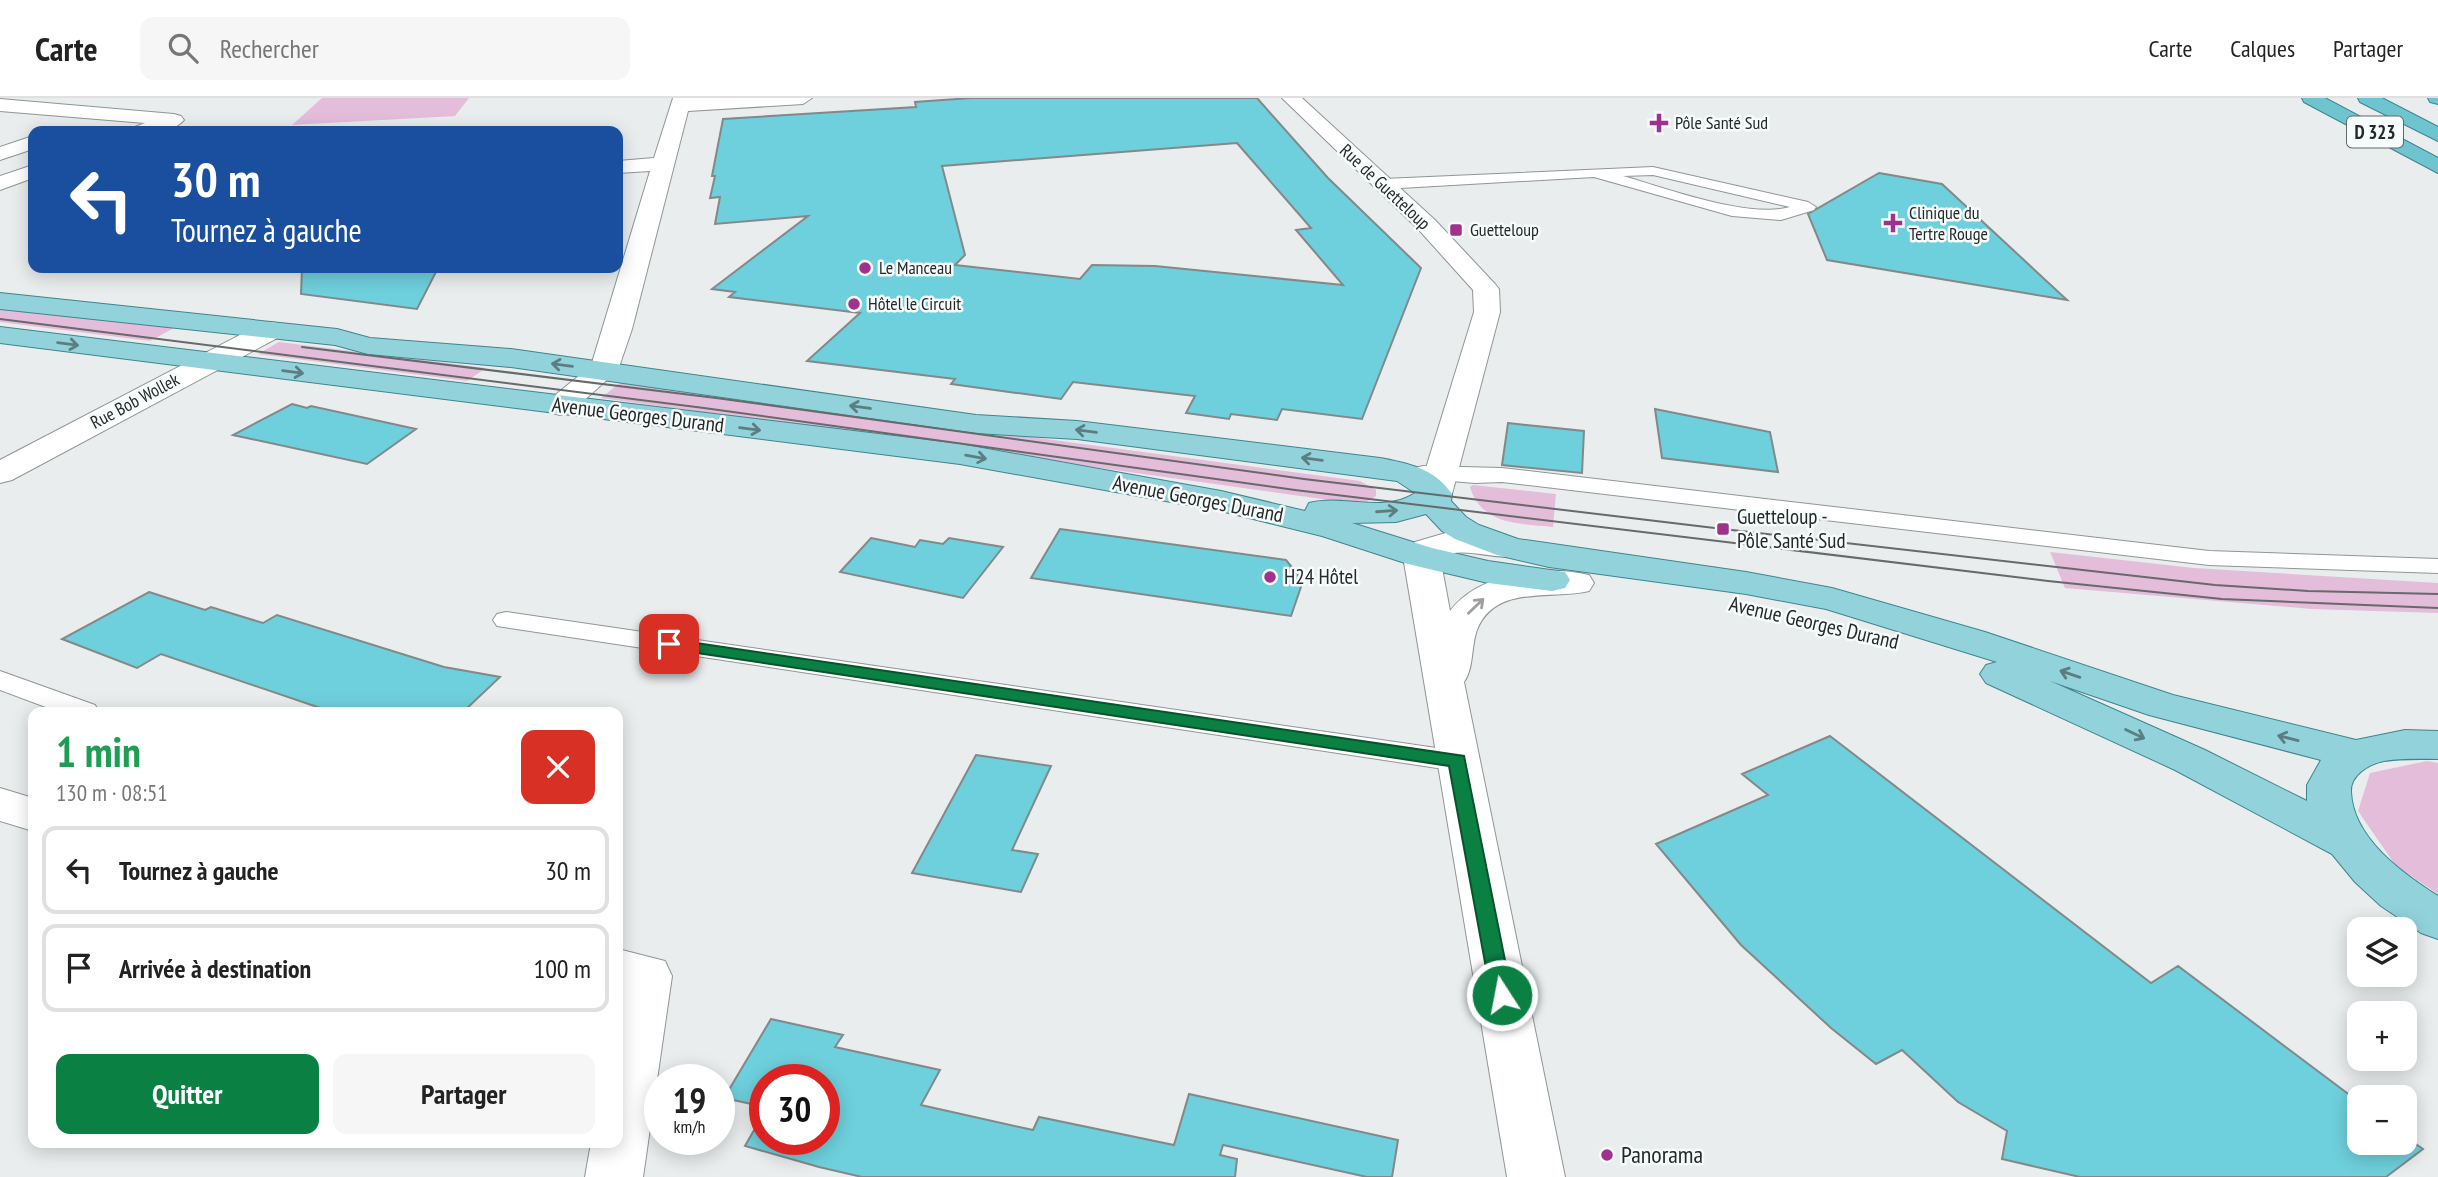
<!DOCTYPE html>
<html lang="fr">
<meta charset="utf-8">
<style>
:root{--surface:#fff;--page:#f6f6f6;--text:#222;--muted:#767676;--line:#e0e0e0;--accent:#0b8043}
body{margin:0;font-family:"PT Sans Narrow",sans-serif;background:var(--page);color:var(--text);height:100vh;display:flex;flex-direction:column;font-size:26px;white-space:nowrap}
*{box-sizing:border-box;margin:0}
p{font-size:23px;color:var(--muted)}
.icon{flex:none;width:38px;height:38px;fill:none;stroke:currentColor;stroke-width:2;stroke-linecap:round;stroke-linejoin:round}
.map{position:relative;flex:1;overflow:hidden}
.sheet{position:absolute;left:28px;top:609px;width:595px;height:441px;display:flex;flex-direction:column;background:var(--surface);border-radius:14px;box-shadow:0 4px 18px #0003}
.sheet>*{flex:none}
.hud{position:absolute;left:28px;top:28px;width:595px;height:147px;border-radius:14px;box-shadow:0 4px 18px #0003;background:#1a4fa0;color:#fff;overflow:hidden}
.tools{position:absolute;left:2347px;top:819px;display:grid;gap:14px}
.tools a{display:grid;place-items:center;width:70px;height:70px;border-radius:14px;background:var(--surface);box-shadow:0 4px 18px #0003;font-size:35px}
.speed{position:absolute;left:644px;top:966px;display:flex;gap:14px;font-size:35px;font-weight:700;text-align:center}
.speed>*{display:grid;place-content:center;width:91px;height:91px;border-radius:50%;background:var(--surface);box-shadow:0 4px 18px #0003;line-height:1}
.speed small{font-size:18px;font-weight:400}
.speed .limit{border:10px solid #d22;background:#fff;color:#111}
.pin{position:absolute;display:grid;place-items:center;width:60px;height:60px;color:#fff;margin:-30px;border-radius:14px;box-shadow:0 4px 10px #0006}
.me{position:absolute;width:77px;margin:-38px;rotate:349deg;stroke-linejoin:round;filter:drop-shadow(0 0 5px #0008)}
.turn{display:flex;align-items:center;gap:24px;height:147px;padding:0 28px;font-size:32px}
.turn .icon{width:91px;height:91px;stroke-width:2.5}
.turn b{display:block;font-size:49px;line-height:60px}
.round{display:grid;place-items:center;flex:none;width:74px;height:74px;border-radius:14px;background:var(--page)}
.headline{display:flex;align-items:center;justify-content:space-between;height:119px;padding:0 28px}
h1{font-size:42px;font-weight:800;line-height:52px;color:#1e9e55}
.cta{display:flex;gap:14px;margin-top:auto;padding:14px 28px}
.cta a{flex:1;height:80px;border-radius:14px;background:var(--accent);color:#fff;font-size:28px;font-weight:800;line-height:80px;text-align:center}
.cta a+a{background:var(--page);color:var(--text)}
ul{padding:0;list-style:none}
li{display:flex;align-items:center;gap:21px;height:88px;margin:0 14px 10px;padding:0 14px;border:4px solid var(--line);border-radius:14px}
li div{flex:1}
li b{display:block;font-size:26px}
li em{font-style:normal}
header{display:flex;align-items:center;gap:42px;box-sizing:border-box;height:98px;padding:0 35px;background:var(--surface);border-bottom:2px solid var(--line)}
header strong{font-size:33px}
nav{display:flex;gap:38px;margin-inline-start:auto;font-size:24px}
.search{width:490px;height:63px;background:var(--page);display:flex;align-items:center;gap:18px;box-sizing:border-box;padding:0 24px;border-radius:14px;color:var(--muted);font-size:26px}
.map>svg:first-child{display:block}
.green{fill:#e3bdda}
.building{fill:#6ed0dc;stroke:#838888;stroke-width:2;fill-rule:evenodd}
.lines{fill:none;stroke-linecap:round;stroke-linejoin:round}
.service-casing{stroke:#909595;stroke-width:2}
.minor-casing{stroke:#909595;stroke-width:2}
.primary-casing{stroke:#3e858d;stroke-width:2}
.trunk-casing{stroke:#3e858d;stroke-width:2}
.service{fill:#fff;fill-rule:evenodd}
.minor{fill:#fff;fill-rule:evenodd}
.primary{fill:#92d3db;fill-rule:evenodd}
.trunk{fill:#6ec4cf;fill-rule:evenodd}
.tram{stroke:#67696a;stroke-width:2}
.oneway{stroke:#5c7e82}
.oneway2{stroke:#9e9f9f}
.route{fill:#0b8043;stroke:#07532c;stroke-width:2}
.poi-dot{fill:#a1318f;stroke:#f6fbfb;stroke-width:2.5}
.labels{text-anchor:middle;stroke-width:5;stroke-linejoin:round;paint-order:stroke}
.far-poi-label{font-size:18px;fill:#272929;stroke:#f6fbfb;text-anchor:start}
.far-street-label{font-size:18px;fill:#272929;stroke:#f6fbfb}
.shield{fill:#f6fbfb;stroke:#656868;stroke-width:2}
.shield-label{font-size:19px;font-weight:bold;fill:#272929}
.street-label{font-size:21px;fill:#272929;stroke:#f6fbfb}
.poi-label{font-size:21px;fill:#272929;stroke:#f6fbfb;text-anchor:start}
.near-poi-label{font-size:24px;fill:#272929;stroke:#f6fbfb;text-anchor:start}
</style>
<header>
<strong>Carte</strong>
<div class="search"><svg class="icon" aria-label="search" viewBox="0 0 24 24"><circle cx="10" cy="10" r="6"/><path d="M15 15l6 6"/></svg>Rechercher</div>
<nav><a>Carte</a><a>Calques</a><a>Partager</a></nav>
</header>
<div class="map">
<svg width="2438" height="1079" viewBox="0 0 2438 1079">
<rect width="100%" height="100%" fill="#e9edee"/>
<!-- green -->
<path class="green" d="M322,0H469L455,18L292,27Z
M0,209L174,230L150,243L0,224Z
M279,244L486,270L467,283L258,256Z
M621,284L1360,383L1376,392V398L1367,404L1329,402L601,300Z
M1473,387L1556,396L1553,429C1519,425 1482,428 1470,389Z
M2050,454L2194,470L2438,485V515L2312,511L2065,490Z
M2427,663L2438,665V796L2396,768L2358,713L2370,675Z"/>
<!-- building -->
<path class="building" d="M971,0H1257L1328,80L1421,170L1362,321L1282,311L1277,322L1231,316L1229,321L1186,315L1195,298L1073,284L1061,301L951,286L955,281L807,263L860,215L729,199L735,194L712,191L808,118L715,126L720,99L710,100L715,78H712L723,21L916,9L915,4ZM1237,45L1311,130L1296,132L1343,187L1155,168L1092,167L1080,181L955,167L965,157L942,68Z
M1879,75L1942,86L2067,202L1827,162L1808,116Z
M302,170H438L417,211L301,196Z
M292,306L307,310L311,308L416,331L367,366L233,337Z
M1655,311L1770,334L1778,374L1662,360Z
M1508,325L1584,333L1582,375L1502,367Z
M1060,431L1286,462L1303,483L1291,518L1031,480Z
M871,440L915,449L920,442L943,446L949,440L1003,449L963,500L840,474Z
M149,494L205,512L211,509L263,525L277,517L444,569L500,579L463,614H332L161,556L137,570L62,541Z
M1830,638L2151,885L2178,868L2359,1004V1045H2404V1038L2423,1051L2386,1079H2080L2002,1061L2007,1033L1958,1004L1902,952L1876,966L1831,930L1741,847L1656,746L1768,697L1742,676Z
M976,657L1051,668L1012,752L1038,756L1021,794L912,775Z
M771,921L843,937L835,949L940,972L921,1007L1033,1032L1039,1019L1174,1047L1189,996L1398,1042L1392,1079H1367L1223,1047L1220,1057L1237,1061L1235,1079H862L819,1069L745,1048L765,1013V1041H824V982H765V1009L724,1000Z"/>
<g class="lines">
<defs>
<path id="service" d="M1653,69L1808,104L1816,109L1814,112L1781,122L1732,118L1594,79L1383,91L1375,86L1383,81ZM1653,77L1790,109C1749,121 1665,90 1623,78Z
M1423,368L1502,370L2209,453L2438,461V475L2209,467L1502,384L1475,385L1415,380L1412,375L1415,370Z
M506,514L1457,653L1467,656L1472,663L1467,670L1457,673L497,528L493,522L497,516Z
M0,573L95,607L99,614H59L0,592Z"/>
<path id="minor" d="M673,0H812L803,6L688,13L632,231L618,272L571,314L560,317L549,314L545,308L549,302L591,268L650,73L618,75V63L654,60Z
M1282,0H1302L1435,122L1495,186L1499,191L1500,214L1452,396L1447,403L1435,406L1423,403L1418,396L1474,214L1473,192L1419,132Z
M0,1L174,16L181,18L184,22C172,36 149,33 132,33L135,29L145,25L0,13Z
M33,38V51L0,62V49Z
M33,67V80L0,92V78Z
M271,224L281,226L285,232L281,238L12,382L0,385V362L261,226Z
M1449,434L1475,435L1521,443L1527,450L1521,457C1495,464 1466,447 1440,459L1450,513C1479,475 1544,466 1589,477L1594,485L1589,493C1552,502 1495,486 1477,532C1471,548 1474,570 1464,584L1565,1079H1507L1403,458L1415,444Z
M0,690L33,700V733L0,723Z
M618,851L665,863L672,878L643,1079H585L591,1045H618Z"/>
<path id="primary" d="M0,195L337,231L370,240L511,251L976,317L1077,323L1380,360C1410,366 1434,370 1452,396L1451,403L1466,419L1479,427L1518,441L1746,474L1832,490L1985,534L2173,597L2356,642L2405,632L2438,633V661C2420,661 2402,660 2384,663C2369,666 2350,677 2351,694C2353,740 2402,775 2438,798V841L2421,835L2381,808L2355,784L2332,756L2175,672L1986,585L1980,576L1986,567L1997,564L1826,511L1746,496L1549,469L1497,457L1455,441L1442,433L1426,416L1396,424L1352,425L1432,450L1488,463L1565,474L1570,482L1565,490L1552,493L1488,485L1408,466L1322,438L1221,413L960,366L0,245V229L960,346L1221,393L1305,413L1309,405C1344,396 1383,416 1415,395L1397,383L1077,341L976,335L511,269L368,256L335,247L0,211ZM2050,583L2149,617L2321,662L2307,687V703L2205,652Z"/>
<path id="trunk" d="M2302,0H2325L2438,60V75L2304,4Z
M2358,0H2382L2438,29V43L2360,4Z
M2428,0H2438V6L2430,4Z"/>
</defs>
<!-- service casing -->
<use href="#service" class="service-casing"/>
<!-- minor casing -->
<use href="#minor" class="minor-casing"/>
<!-- primary casing -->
<use href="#primary" class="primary-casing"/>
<!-- trunk casing -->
<use href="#trunk" class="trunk-casing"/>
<!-- service -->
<use href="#service" class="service"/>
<!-- minor -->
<use href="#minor" class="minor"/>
<!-- primary -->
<use href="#primary" class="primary"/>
<!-- trunk -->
<use href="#trunk" class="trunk"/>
<!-- tram -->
<path class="tram" d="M0,221L704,310L1295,392L2048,483L2222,501L2438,510
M302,249L716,300L1304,381L1723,431L2215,487L2308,493L2438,496"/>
</g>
<!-- one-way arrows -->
<defs><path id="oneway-shaft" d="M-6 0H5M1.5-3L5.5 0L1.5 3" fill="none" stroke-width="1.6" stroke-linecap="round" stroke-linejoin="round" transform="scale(1.75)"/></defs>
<g class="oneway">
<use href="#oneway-shaft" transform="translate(68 246) rotate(7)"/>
<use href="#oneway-shaft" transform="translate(562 267) rotate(-173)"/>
<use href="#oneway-shaft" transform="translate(293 274) rotate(7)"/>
<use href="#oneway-shaft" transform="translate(860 309) rotate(-172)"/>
<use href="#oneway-shaft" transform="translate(750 331) rotate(7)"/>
<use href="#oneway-shaft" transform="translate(1086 333) rotate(-173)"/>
<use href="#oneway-shaft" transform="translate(976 359) rotate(10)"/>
<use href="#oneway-shaft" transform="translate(1312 361) rotate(-173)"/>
<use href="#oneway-shaft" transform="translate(1387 413) rotate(-4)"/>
<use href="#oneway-shaft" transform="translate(2070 576) rotate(-161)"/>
<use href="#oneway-shaft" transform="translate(2135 636) rotate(25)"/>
<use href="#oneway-shaft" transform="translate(2288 640) rotate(-166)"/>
</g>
<use class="oneway2" href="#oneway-shaft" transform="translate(1476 508) rotate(-44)"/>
<!-- route -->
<path class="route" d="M669,541L1464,658L1512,897L1509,903L1502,906L1494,903L1491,897L1449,668L664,550L661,546L664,543Z"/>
<!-- markers -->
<g class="poi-dot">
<path d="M1655.5 14.5h7v7h7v7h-7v7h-7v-7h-7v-7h7z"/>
<path d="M1889.5 114.5h7v7h7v7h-7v7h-7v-7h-7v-7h7z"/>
<rect x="1449" y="125" width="14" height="14" rx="3.5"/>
<circle cx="865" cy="170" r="7"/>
<circle cx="854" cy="206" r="7"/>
<rect x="1716" y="424" width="14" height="14" rx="3.5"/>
<circle cx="1270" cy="479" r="7"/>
<circle cx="1607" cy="1057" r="7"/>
</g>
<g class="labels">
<!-- far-poi labels -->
<g class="far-poi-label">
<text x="1675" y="31">Pôle Santé Sud</text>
<text x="1909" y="121">Clinique du<tspan x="1909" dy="21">Tertre Rouge</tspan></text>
<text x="1470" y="138">Guetteloup</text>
<text x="879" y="176">Le Manceau</text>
<text x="868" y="212">Hôtel le Circuit</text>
</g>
<!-- far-street labels -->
<g class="far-street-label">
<text transform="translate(1385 89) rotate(43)" y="6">Rue de Guetteloup</text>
<text transform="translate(135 303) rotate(-28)" y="6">Rue Bob Wollek</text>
</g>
<!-- shield labels -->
<rect class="shield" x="2347" y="18.5" width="56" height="31" rx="5"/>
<g class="shield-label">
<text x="2375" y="41">D 323</text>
</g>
<!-- street labels -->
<g class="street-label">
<text transform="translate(638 317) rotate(7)" y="7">Avenue Georges Durand</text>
<text transform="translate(1198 401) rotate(11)" y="7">Avenue Georges Durand</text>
<text transform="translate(1814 525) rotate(13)" y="7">Avenue Georges Durand</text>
</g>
<!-- poi labels -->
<g class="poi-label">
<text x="1737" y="426">Guetteloup -<tspan x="1737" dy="24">Pôle Santé Sud</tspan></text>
<text x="1284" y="486">H24 Hôtel</text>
</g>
<!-- near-poi labels -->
<g class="near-poi-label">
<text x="1621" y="1065">Panorama</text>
</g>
</g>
</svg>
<div class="tools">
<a><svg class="icon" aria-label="layers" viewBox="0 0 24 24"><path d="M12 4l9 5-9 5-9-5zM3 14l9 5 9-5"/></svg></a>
<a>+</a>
<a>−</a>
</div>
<div class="speed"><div>19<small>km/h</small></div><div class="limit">30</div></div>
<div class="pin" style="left:669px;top:546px;background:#d93025"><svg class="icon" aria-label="arrive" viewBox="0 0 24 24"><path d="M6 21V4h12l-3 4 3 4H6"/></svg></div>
<svg class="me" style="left:1502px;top:897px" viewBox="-20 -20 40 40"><circle r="17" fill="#0b8043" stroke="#fff" stroke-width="3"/><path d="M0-11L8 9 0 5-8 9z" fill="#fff"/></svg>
<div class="hud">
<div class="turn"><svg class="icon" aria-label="left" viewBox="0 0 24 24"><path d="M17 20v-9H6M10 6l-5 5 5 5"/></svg><div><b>30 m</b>Tournez à gauche</div></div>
</div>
<section class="sheet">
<div class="headline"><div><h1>1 min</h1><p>130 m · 08:51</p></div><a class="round" style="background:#d93025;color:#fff"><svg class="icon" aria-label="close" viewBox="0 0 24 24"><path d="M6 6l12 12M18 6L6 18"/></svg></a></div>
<ul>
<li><svg class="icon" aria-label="left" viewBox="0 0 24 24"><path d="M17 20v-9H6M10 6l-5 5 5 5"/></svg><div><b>Tournez à gauche</b></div><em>30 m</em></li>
<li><svg class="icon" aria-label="arrive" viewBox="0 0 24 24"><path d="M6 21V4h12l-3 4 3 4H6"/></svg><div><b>Arrivée à destination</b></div><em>100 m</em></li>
</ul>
<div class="cta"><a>Quitter</a><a>Partager</a></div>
</section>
</div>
